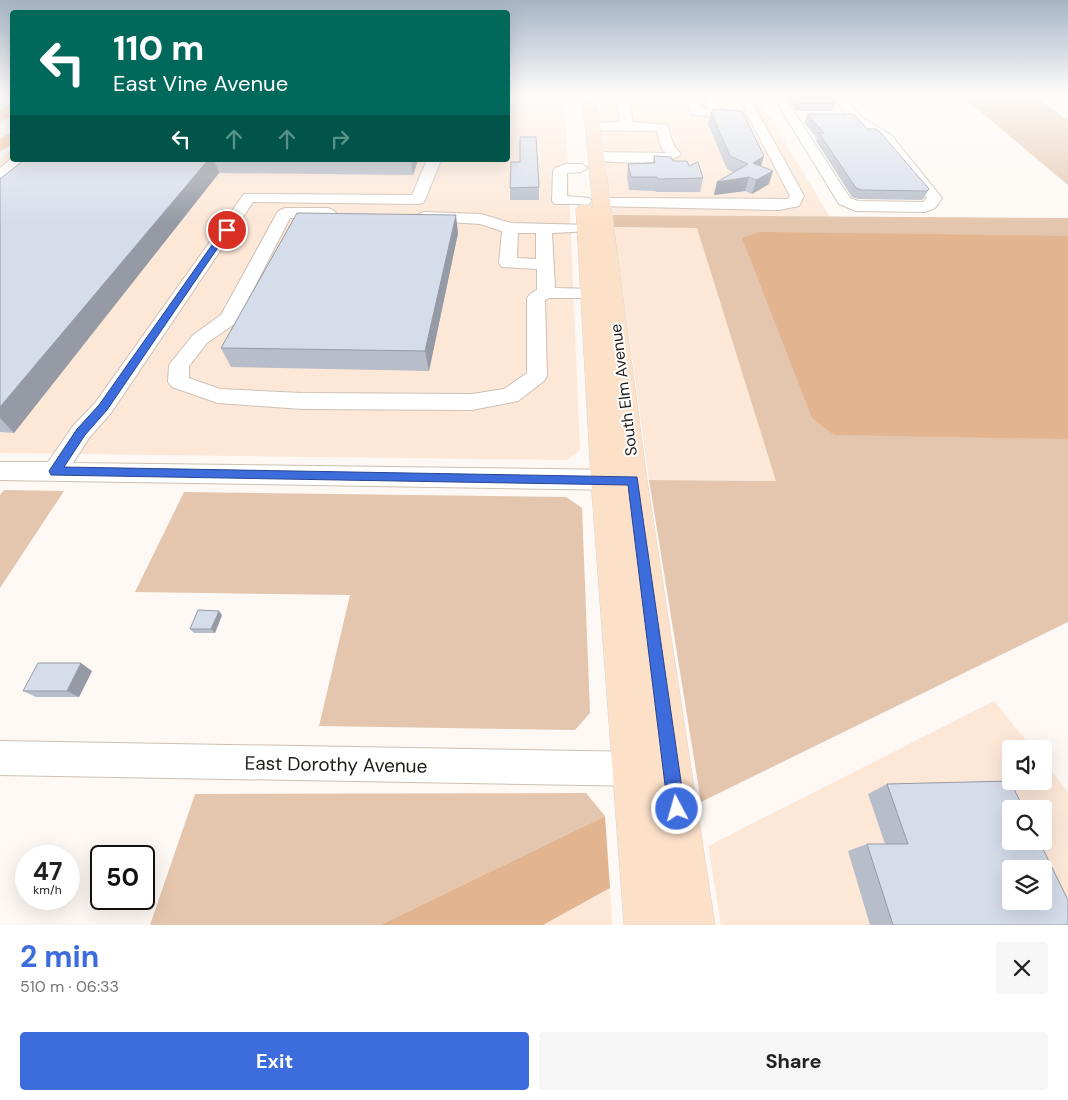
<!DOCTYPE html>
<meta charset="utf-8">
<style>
:root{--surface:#fff;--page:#f6f6f6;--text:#222;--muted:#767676;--accent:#3d6cdc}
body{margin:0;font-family:"DM Sans",sans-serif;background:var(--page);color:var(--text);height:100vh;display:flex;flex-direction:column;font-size:19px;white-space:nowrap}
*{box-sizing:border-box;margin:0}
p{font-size:16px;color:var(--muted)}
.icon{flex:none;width:28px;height:28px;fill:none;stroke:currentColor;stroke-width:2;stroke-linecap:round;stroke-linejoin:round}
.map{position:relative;height:925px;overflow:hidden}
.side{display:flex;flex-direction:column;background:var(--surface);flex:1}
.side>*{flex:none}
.top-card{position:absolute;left:10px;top:10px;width:500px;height:152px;border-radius:5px;box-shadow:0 5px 20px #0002;background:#00695c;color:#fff;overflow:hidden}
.controls{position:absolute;left:1002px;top:740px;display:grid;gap:10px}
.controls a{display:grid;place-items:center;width:50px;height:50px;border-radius:5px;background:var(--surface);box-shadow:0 5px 20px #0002;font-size:25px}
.speed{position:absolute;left:15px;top:845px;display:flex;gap:10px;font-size:25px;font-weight:700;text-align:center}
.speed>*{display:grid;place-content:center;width:65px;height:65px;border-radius:50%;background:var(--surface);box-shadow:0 5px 20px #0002;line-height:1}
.speed small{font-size:12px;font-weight:400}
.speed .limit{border:2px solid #111;border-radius:8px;background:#fff;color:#111}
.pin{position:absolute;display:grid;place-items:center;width:42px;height:42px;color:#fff;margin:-21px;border:2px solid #fff;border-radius:50%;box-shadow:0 1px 5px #0007}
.me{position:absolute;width:55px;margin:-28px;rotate:354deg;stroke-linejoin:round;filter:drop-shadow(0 0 4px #0008)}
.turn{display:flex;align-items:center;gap:18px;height:105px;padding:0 20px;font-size:22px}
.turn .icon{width:65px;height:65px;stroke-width:2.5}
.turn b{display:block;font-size:35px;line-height:42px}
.lanes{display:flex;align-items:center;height:48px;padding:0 20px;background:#0003;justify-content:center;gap:25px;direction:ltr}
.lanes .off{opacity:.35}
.round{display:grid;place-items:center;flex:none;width:52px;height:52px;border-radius:5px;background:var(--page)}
.headline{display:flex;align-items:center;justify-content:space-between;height:85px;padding:0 20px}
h1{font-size:30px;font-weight:700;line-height:38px;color:var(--accent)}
.button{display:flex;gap:10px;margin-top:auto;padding:10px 20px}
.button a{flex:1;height:58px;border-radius:5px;background:var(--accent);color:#fff;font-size:20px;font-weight:700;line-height:58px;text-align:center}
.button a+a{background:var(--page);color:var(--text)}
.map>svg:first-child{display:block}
.built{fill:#fde8d8;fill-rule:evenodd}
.green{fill:#e4c6ae}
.water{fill:#e2b590}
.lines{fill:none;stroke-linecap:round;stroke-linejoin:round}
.minor-casing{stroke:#cdc0b5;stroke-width:2}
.major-casing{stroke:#d7d6d5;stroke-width:1}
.highway-casing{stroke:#d7d6d5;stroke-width:1}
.minor{fill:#fff;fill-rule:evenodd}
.major{fill:#fde0c8;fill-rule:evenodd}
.highway{fill:#fbcba4;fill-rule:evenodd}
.wall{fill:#b7bdc9}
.shaded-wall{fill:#959aa4}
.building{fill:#d5dcea;stroke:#959aa4;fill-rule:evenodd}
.route{fill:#3d6cdc;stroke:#28468f}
.labels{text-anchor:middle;stroke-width:4;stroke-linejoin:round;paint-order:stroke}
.street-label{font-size:16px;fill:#1f1b17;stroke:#fff}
.near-street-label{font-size:19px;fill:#1f1b17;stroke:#fff}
</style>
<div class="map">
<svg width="1068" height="925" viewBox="0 0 1068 925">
<rect width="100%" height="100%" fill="#fdf8f3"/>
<!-- built -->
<path class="built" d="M508,96H557L563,98L566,119L580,450L567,460L0,453V159L12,150V160H508Z
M605,96L758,97L830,217L613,215L600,118L599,98Z
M614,227L697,228L777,481L649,480Z
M994,701L1033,749H1011V781H1044V762L1068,792V925H721L708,846ZM1011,809H1044V841H1011ZM1011,869H1044V901H1011Z
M610,888L612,925H543Z"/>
<!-- green -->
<path class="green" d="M963,97L1037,98L1064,118H1068V185Z
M613,215L1068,218V622L701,802L649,480L776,481L697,228L614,227Z
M4,490L64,491L0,588V495Z
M184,492L566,497L582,508L590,713L575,730L319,726L350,595L135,592Z
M586,793L605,816L380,925H150L195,794Z"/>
<!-- water -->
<path class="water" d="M759,232L1068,236V439L834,435L812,418L742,238Z
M605,816L610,888L543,925H380Z"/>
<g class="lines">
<defs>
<path id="minor" d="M684,93H696L701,108L709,109L702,93H714L722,112L714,117L692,114Z
M736,93H747L804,196L799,206L779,210L597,206L594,203L597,200L602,198L788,199L790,196Z
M771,93H782L850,198L858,201L923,202L927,198L881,141L853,123L830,93H841L861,117L891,135L942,198L935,208L925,212L856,211L839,204Z
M860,93H1068V97L865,96Z
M623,97L629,101L633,122L667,125L674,146L681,154C671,166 607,163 591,159L589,156L591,153L596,152L666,153L661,147L657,131L589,130L587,127L593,123L620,122L617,101Z
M12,158V160H25L5,178L0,179V168Z
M427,160H441L425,200L423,203L418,204L253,202L111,413L89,438L73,463L624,470L633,473L636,480L633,487L624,490L0,480V462H48L73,426L95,403L244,194L412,195Z
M566,164H581L588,168L581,172L567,173V196L589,198L592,201L589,204H555L552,201L553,171L555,168Z
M285,208H328L333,210L336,213L333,216L328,218H290L238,319L236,323L207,343L189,366V378L220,389L302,393L472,394L504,389L527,373V298L530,294L537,290V269L502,267L499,263L502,231L480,224L419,220L416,217L419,214L424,212L481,214L511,223L592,225L594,228L592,231L552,233L555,288L597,289L600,293L597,297L591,298H549L545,300L547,376L544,381L518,401L472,410L302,409L218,403L172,387L168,382L169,365L193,335L221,315L277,213L280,210ZM518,233H536V259L517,258Z
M0,741L643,752L655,757L660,769L655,781L643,786L0,775Z"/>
<path id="major" d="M582,93H596L647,480L715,925H624L591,480L576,209L579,205L585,204L591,205L593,208Z"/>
<path id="highway" d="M12,105V115L0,121V111Z
M12,133V144L0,151V139Z"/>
</defs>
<!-- minor casing -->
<use href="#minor" class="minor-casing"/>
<!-- major casing -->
<use href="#major" class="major-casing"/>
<!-- highway casing -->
<use href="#highway" class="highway-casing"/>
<!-- minor -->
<use href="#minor" class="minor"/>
<!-- major -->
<use href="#major" class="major"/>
<!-- highway -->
<use href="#highway" class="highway"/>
</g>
<!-- wall -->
<path class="wall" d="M785,93H828L835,103L832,111H796Z
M713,109L764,156L761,166L769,184L752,194L745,191L714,195L717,182L733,172L727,169L708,124L711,112H713Z
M807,114L867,129L929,189L924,198L922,200L858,199L852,197L816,141L817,138L804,123Z
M654,156L673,161L689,166L703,178L700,192H656L655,191L629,190L627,177L628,164L653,163Z
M24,160H418L413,175L219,173L14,433L0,432V179Z
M520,162L539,187V200H510V188Z
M458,233L429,371L231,367L221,348Z
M222,615L215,633H194L190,629Z
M92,671L79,697H36L23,691Z
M887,784L1068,925H870L848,851L867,844H885L868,794Z"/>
<!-- shaded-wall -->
<path class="shaded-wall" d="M764,156L760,169L753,163Z
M208,160H214L219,173L14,433L0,418V407Z
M411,160H418L413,175Z
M773,171L769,184L752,194L756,180Z
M749,177L745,191L714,195L717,182Z
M456,215L458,233L429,371L425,351Z
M219,611L222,615L215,633L211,629Z
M81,663L92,671L79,697L67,691Z"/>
<!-- building -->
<path class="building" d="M792,93H828L835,103H799Z
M713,109L742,111L764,156L753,163L773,171L756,180L749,177L717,182L748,164L730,156L711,112H714Z
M807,114H854L867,129H876L880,132L929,189L927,191L862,190L856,188L819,133H824Z
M520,137H536L539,187L510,188L511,162H520Z
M654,156L671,157L673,161H687L689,166L698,162L703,178L658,179L657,177H631L628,164L655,163Z
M24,160H208L0,407V179Z
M297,213L456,215L425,351L221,348Z
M198,610L219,611L211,629H190Z
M38,663H81L67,691H23Z
M1010,781L1024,809H1011V841H1039L1068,900V925H893L867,844H908L887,784ZM1011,869H1044V901H1011Z"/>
<!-- sky -->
<linearGradient id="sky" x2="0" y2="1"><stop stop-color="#a5b4c5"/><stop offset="0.42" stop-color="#fefcfa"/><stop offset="1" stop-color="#fefcfa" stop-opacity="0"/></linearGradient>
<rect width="1068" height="223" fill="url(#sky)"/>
<!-- route -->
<path class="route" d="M227,227L230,230L107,410L85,435L64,467L637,477L685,809L683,815L677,818L671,815L668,809L628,485L51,475L49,471L77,429L99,405L224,228Z"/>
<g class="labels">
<!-- street labels -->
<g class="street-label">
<text transform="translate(623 390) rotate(-97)" y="6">South Elm Avenue</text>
</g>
<!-- near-street labels -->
<g class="near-street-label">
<text transform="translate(336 764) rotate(1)" y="7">East Dorothy Avenue</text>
</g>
</g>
</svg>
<div class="controls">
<a><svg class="icon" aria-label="sound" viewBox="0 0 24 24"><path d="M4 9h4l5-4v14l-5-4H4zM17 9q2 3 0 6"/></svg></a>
<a><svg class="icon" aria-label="search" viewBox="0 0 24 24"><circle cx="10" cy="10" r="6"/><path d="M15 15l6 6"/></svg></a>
<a><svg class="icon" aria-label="layers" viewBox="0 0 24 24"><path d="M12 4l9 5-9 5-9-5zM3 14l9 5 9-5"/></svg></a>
</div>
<div class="speed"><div>47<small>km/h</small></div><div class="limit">50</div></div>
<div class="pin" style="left:227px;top:230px;background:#d93025"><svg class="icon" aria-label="arrive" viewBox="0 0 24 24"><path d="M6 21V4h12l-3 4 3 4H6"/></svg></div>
<svg class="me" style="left:677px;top:809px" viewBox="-20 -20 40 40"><circle r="17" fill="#3d6cdc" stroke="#fff" stroke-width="3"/><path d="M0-11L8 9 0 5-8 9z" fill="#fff"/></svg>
<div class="top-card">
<div class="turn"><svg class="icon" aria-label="left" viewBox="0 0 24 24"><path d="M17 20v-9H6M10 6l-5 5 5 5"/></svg><div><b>110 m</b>East Vine Avenue</div></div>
<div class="lanes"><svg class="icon" aria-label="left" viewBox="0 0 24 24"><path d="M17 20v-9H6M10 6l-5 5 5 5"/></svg><svg class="icon off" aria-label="ahead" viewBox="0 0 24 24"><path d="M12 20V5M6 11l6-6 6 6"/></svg><svg class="icon off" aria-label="ahead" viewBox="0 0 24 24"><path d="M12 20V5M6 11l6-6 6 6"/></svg><svg class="icon off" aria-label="right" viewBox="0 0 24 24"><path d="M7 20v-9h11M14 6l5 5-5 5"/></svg></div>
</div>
</div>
<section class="side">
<div class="headline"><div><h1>2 min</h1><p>510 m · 06:33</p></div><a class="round"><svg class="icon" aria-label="close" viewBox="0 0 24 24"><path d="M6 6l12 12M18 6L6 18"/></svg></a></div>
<div class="button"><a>Exit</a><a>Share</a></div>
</section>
